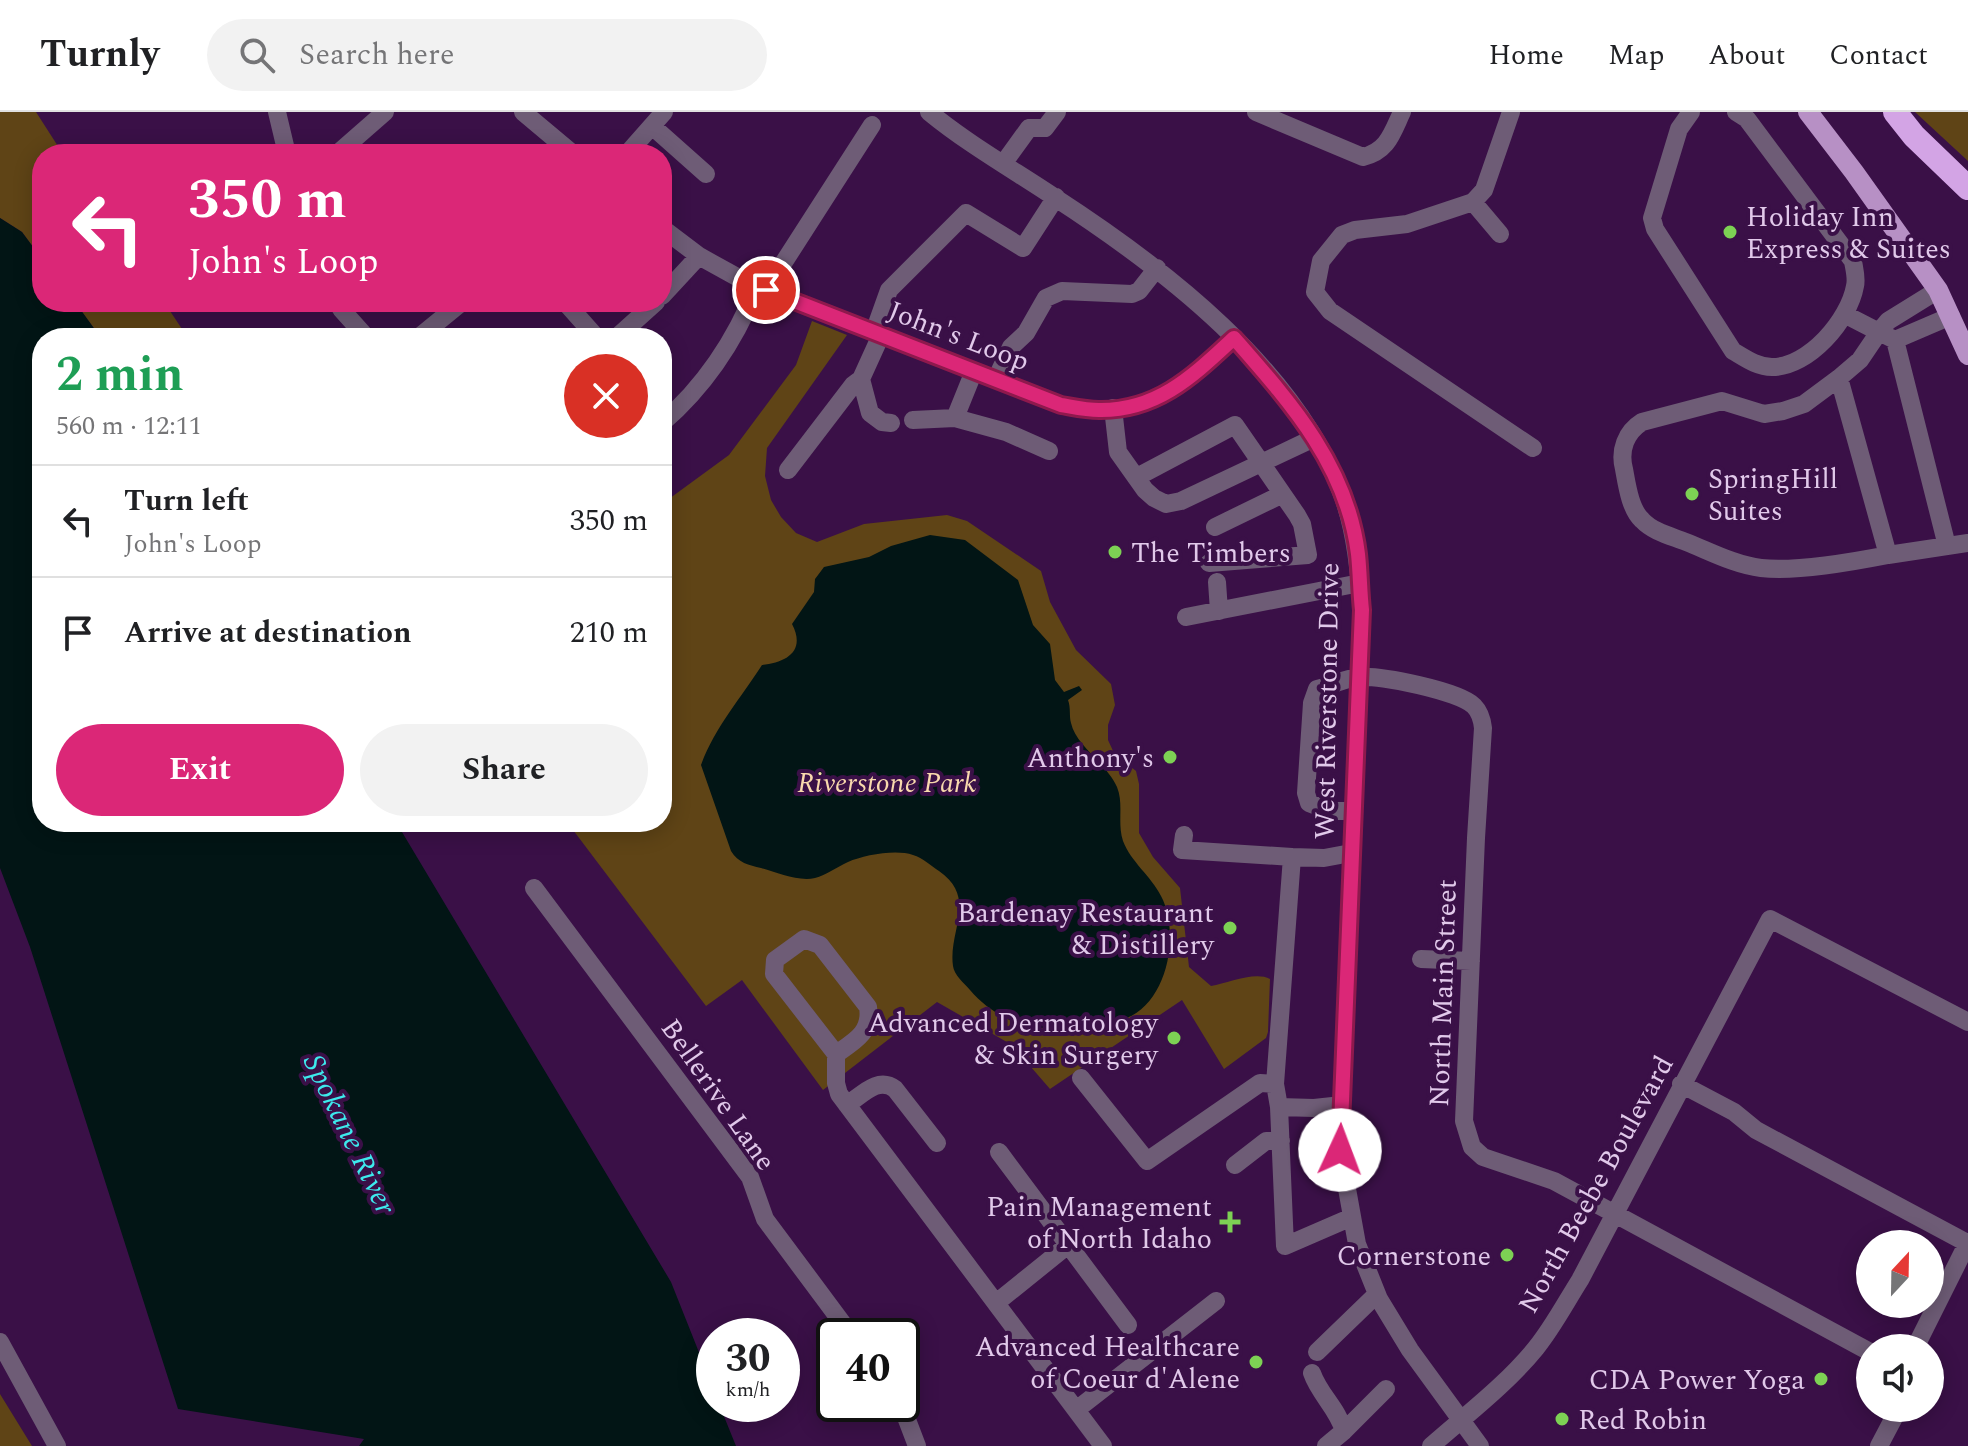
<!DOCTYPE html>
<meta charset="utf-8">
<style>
:root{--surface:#fff;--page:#f2f2f2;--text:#202124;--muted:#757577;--line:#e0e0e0;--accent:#db2777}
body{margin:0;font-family:Spectral,serif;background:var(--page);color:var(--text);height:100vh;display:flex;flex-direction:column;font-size:30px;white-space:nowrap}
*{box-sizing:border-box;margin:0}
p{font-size:26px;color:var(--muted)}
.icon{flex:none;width:44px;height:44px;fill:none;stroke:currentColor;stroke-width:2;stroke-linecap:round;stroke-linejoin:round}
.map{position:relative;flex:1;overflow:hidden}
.panel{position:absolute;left:32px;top:216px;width:640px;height:504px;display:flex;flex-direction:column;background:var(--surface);border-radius:32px;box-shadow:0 4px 20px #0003}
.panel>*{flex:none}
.hud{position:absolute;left:32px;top:32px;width:640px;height:168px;border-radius:32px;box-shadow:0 4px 20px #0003;background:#db2777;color:#fff;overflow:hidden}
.needle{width:52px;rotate:22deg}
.buttons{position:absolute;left:1856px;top:1118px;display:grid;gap:16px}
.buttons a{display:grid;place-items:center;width:88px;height:88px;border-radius:50%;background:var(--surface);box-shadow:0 4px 20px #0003;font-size:40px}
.speed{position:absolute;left:696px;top:1206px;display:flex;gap:16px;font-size:40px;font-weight:700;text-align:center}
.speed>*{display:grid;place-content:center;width:104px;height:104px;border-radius:50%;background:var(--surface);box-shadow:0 4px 20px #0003;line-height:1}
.speed small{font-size:20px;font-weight:400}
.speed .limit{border:4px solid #111;border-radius:12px;background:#fff;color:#111}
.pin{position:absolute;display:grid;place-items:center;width:68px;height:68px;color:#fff;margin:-34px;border:4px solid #fff;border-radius:50%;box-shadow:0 2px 8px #0007}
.me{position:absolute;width:88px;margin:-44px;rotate:2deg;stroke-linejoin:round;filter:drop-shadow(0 0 6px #0008)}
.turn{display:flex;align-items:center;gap:28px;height:168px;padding:0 24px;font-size:36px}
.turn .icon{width:104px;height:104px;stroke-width:2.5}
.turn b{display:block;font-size:56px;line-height:68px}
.round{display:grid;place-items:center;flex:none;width:84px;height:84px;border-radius:42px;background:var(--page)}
.head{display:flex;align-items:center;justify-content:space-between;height:136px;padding:0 24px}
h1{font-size:48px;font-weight:700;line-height:60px;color:#1e9e55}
.action{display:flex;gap:16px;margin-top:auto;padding:16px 24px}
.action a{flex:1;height:92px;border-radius:48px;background:var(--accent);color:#fff;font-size:32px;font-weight:700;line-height:92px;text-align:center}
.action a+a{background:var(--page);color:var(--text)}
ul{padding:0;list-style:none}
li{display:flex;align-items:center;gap:24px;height:112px;padding:0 24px;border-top:2px solid var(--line)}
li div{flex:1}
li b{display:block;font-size:30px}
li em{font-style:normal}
header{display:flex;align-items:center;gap:48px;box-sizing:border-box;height:112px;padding:0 40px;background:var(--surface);border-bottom:2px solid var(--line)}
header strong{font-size:38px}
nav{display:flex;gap:44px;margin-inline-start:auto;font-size:28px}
.search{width:560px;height:72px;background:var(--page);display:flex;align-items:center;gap:20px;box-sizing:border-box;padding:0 28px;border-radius:44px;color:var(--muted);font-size:30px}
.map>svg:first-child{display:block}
.green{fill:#5f4416}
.water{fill:#021515}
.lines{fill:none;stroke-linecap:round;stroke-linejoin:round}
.minor{stroke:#6e5c76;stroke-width:18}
.major{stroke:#b790c5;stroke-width:20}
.highway{stroke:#d3a4e5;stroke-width:24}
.route-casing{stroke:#8e194d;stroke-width:20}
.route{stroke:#db2777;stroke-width:14}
.poi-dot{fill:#7dd154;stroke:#3a1047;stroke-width:3}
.labels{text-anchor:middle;stroke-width:8;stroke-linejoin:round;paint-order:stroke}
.poi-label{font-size:28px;fill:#e1c9ea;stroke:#3a1047;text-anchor:end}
.street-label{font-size:28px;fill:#e1c9ea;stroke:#3a1047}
.park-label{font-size:28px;font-style:italic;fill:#f8d9ad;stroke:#3a1047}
.water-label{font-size:30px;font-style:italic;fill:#3deaed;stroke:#3a1047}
</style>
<header>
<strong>Turnly</strong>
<div class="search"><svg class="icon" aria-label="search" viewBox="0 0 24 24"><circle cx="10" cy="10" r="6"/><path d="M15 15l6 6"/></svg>Search here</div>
<nav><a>Home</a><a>Map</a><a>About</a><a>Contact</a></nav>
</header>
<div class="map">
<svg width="1968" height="1334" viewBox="0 0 1968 1334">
<rect width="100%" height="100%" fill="#3a1047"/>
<!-- green -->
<path class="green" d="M0,0H36L63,42H42V147L22,120L0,106Z
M1915,0H1968V49Z
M75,190H164L188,226H101Z
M812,209L847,223L767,336L765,364L771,388L781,405L796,421L817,430L864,412L947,403L967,409L1041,459L1050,490L1076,538L1111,572L1115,593L1108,613V628L1114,641L1136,659L1139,672V721L1153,745L1180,776L1189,855L1211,874C1228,871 1255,859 1270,867L1268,920L1266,926L1224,957L1182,888L1050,977L1012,933L937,890L823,978L742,868L706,894L567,710H662V392L729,343L796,253Z
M0,1282L32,1334H0Z"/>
<!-- water -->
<path class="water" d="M0,106L22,120L42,147V190H75L101,226H42V710H396L671,1170L714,1278V1292H719L736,1334H359L364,1327L178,1297L30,835L0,756Z
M930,423L965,428L1018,468L1033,513L1050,532L1055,568L1064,580L1079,574L1082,578L1068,588C1071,596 1069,604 1071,611C1076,634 1107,652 1117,675C1124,692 1117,711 1123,729C1131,750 1151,764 1161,784C1182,823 1166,902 1115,909C1103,911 1091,907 1079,908C1067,909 1055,917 1043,916C1015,915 988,899 970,878C964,871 954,863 953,854C948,819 978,786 939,759C931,754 923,746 913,743C896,737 864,743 848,750C837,755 826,763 815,766C798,770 777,760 761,756C749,753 738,751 731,739L701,653C715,615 741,586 762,553C787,550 806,539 792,512L814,480L815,467L824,455L869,445L891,434Z"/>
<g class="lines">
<!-- minor -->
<path class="minor" d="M277,0L287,42
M523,0L573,42
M929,0C968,32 1012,57 1054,85C1165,157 1296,257 1343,385C1356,422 1359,460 1362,498L1340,1038L1357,1132L1379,1187L1410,1238L1480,1334
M1256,0L1363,45C1388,39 1392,21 1402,0
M1511,0L1484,78L1473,90L1407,112L1355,118L1342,123L1321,149L1315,180L1330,199L1533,336
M1691,0L1679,17L1652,106L1655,117L1733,239C1745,246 1757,255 1772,255C1809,255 1849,208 1855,174C1857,166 1854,156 1853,149L1747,7L1736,0
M652,14L706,62
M1029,16H1045L1057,0
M337,42L385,0
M627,42L664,0
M1003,52L1029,16
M1473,90L1500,122
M662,116L699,144L746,170L1061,293C1073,295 1086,298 1099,298C1159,299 1193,263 1234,226
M766,178L872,13
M1938,178L1888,209L1879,220L1895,228L1951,204
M662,184L699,144
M565,190L597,226
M341,197L367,226
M1844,202L1879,220L1860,248L1839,266L1888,443L1968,431
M874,220L889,178L966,101L1023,136L1056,85
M881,223L861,267L870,301L882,310L891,311
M418,226L462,190
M616,226L656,190
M1895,228L1947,434
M1839,266L1804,292L1783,299L1764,302L1722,289L1642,310C1626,320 1619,338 1624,357C1627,373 1630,397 1642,408C1653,420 1671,424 1686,430C1709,439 1735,453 1761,456C1797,460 1852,450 1888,443
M996,267L1011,235L1026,221L1046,186L1062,179L1132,182L1139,179L1157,156
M1113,296L1118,340L1145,378L1154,386L1166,392L1181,389L1314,326
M955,306L1006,320L1049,339
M913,308L955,306L974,259
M662,311C705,274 736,227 757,174
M788,358L853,273L861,267
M1137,365L1235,313L1297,403L1302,412L1308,443L1209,451
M1215,415L1281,383
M1217,470L1219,499
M1186,505L1360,471
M1353,699H1330L1309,691L1306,681L1312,591L1317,577C1330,574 1346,566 1359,565C1380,563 1459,579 1474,594C1480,600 1482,607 1483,616L1476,726L1464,1009L1472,1035L1483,1045L1554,1069L1870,1240
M1184,723L1182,738L1292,745
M534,776L750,1065L765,1107L852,1224
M1421,847L1471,849
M836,942C855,929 872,920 868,895L820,833L804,827L775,848L774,862L836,942V971L839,982L1103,1334
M1081,966L1147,1049L1260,971L1275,972
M1681,972L1734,1000L1756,1018L1967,1131
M847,993C862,983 878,964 895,977L937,1031
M1342,993L1314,996L1279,995L1275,972L1292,745L1324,746L1351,741
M1279,995L1285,1134L1352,1105
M999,1040L1128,1213
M1235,1053L1266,1029H1281
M996,1191L1068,1133
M0,1230L57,1334
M1915,1236L1968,1130
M1317,1240L1377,1182
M1312,1261C1319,1282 1338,1297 1344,1319L1326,1334
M901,1292L917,1334
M1076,1298L1216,1189
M1344,1319L1386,1277
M1431,1334C1466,1303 1506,1273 1536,1236C1553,1215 1566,1190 1580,1168L1770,807L1968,910
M1879,1334L1899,1296"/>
<!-- major -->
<path class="major" d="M1808,0L1854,60L1938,178L1968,243"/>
<!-- highway -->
<path class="highway" d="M1895,0L1914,24L1968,76"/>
</g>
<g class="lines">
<defs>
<path id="route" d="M766,178L1061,293C1073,295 1086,298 1099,298C1158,299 1194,263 1234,226C1290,290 1347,353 1358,442C1360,461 1360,480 1362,498L1340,1038"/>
</defs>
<!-- route casing -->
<use href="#route" class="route-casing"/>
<!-- route -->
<use href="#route" class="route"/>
</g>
<!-- markers -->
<g class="poi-dot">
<circle cx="1730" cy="120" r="8"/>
<circle cx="1692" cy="382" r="8"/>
<circle cx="1115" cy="440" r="8"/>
<circle cx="1170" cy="645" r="8"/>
<circle cx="1230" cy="816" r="8"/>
<circle cx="1174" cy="926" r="8"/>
<path d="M1226 1098h8v8h8v8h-8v8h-8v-8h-8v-8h8z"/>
<circle cx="1507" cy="1143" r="8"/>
<circle cx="1256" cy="1250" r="8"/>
<circle cx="1821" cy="1267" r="8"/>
<circle cx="1562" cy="1307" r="8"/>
</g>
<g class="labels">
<!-- poi labels -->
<g class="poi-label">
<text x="1746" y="114" text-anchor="start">Holiday Inn<tspan x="1746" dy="32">Express &amp; Suites</tspan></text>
<text x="1708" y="376" text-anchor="start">SpringHill<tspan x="1708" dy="32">Suites</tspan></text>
<text x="1131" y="450" text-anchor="start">The Timbers</text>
<text x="1154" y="655">Anthony's</text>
<text x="1214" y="810">Bardenay Restaurant<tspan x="1214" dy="32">&amp; Distillery</tspan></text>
<text x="1158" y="920">Advanced Dermatology<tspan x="1158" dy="32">&amp; Skin Surgery</tspan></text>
<text x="1212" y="1104">Pain Management<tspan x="1212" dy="32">of North Idaho</tspan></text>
<text x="1491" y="1153">Cornerstone</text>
<text x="1240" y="1244">Advanced Healthcare<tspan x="1240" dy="32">of Coeur d'Alene</tspan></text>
<text x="1805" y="1277">CDA Power Yoga</text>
<text x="1578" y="1317" text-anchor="start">Red Robin</text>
</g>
<!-- street labels -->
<g class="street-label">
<text transform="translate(959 223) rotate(21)" y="10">John's Loop</text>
<text transform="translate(1326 589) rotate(-89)" y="10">West Riverstone Drive</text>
<text transform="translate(1442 881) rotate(-88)" y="10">North Main Street</text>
<text transform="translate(719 982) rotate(55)" y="10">Bellerive Lane</text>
<text transform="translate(1595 1072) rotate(-61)" y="10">North Beebe Boulevard</text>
</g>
<!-- park labels -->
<g class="park-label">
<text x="887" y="680">Riverstone Park</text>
</g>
<!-- water labels -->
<g class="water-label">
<text transform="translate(350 1022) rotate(64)" y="10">Spokane River</text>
</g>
</g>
</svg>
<div class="buttons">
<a><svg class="needle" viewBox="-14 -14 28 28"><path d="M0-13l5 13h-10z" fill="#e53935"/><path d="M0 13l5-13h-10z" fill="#757577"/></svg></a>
<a><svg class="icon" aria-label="sound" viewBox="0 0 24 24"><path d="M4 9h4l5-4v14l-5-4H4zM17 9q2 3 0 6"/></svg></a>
</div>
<div class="speed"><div>30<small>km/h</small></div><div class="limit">40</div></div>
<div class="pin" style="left:766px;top:178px;background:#d93025"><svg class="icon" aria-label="arrive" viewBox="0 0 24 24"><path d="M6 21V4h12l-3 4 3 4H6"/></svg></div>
<svg class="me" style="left:1340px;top:1038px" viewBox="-20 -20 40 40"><circle r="19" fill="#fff"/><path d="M0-13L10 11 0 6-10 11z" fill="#db2777"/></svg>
<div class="hud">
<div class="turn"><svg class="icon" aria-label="left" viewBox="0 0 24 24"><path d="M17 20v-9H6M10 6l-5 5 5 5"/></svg><div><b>350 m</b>John's Loop</div></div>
</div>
<section class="panel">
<div class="head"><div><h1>2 min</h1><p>560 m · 12:11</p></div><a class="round" style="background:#d93025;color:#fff"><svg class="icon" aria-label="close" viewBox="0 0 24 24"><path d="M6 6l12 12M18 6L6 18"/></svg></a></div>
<ul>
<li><svg class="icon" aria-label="left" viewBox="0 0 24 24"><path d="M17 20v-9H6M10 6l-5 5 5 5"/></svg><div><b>Turn left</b><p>John's Loop</p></div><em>350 m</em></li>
<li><svg class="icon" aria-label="arrive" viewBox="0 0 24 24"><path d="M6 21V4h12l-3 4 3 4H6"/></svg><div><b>Arrive at destination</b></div><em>210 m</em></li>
</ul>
<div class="action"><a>Exit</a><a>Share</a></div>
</section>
</div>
